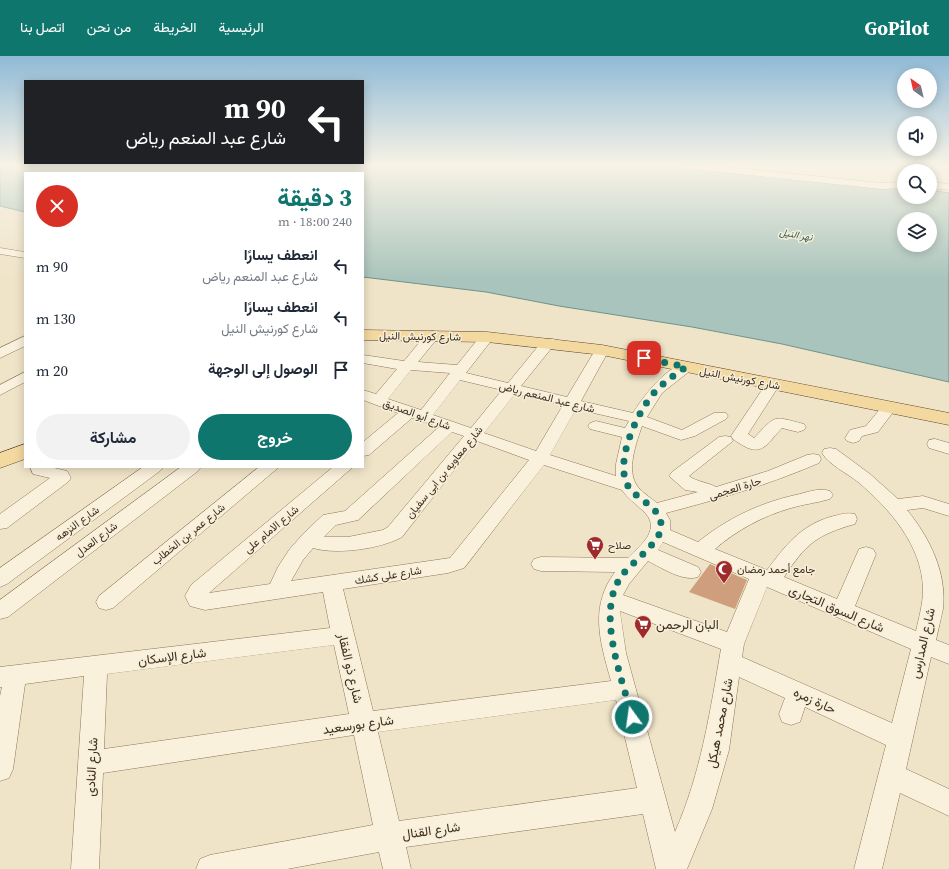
<!DOCTYPE html>
<html lang="ar">
<meta charset="utf-8">
<style>
:root{--surface:#fff;--page:#f2f2f3;--text:#1f2937;--muted:#747a83;--accent:#0f766e}
body{margin:0;font-family:"Source Serif 4",Vazirmatn,serif;background:var(--page);color:var(--text);direction:rtl;height:100vh;display:flex;flex-direction:column;font-size:15px;white-space:nowrap}
*{box-sizing:border-box;margin:0}
p{font-size:13px;color:var(--muted)}
.icon{flex:none;width:22px;height:22px;fill:none;stroke:currentColor;stroke-width:2;stroke-linecap:round;stroke-linejoin:round}
.map{position:relative;flex:1;overflow:hidden;direction:ltr}
.details{position:absolute;left:24px;top:116px;width:340px;height:296px;display:flex;flex-direction:column;background:var(--surface);border-radius:0px;box-shadow:0 2px 10px #0003;direction:rtl}
.details>*{flex:none}
.guide{position:absolute;left:24px;top:24px;width:340px;height:84px;border-radius:0px;box-shadow:0 2px 10px #0003;direction:rtl;background:#202124;color:#fff;overflow:hidden}
.needle{width:26px;rotate:326deg}
.tools{position:absolute;left:897px;top:12px;display:grid;gap:8px}
.tools a{display:grid;place-items:center;width:40px;height:40px;border-radius:50%;background:var(--surface);box-shadow:0 2px 10px #0003;font-size:20px}
.pin{position:absolute;display:grid;place-items:center;width:34px;height:34px;color:#fff;margin:-17px;border-radius:8px;box-shadow:0 2px 6px #0006}
.me{position:absolute;width:44px;margin:-22px;rotate:346deg;stroke-linejoin:round;filter:drop-shadow(0 0 3px #0008)}
.turn{display:flex;align-items:center;gap:14px;height:84px;padding:0 12px;font-size:18px}
.turn .icon{width:52px;height:52px;stroke-width:2.5}
.turn b{display:block;font-size:28px;line-height:34px}
.round{display:grid;place-items:center;flex:none;width:42px;height:42px;border-radius:21px;background:var(--page)}
.summary{display:flex;align-items:center;justify-content:space-between;height:68px;padding:0 12px}
h1{font-size:24px;font-weight:700;line-height:30px;color:var(--accent)}
.action{display:flex;gap:8px;margin-top:auto;padding:8px 12px}
.action a{flex:1;height:46px;border-radius:24px;background:var(--accent);color:#fff;font-size:16px;font-weight:700;line-height:46px;text-align:center}
.action a+a{background:var(--page);color:var(--text)}
ul{padding:0;list-style:none}
li{display:flex;align-items:center;gap:12px;height:52px;padding:0 12px}
li div{flex:1}
li b{display:block;font-size:15px}
li em{font-style:normal}
header{display:flex;align-items:center;gap:24px;box-sizing:border-box;height:56px;padding:0 20px;background:var(--accent);color:#fff}
header strong{font-size:19px}
nav{display:flex;gap:22px;margin-inline-start:auto;font-size:14px}
.map>svg:first-child{display:block}
.water{fill:#a9c4bc;stroke:#6f938a;fill-rule:evenodd}
.building{fill:#cf9f7d}
.lines{fill:none;stroke-linecap:round;stroke-linejoin:round}
.minor-casing{stroke:#8d765c;stroke-width:1}
.primary-casing{stroke:#5b4430;stroke-width:1}
.minor{fill:#faf1dc;fill-rule:evenodd}
.primary{fill:#f3d9a0;fill-rule:evenodd}
.route{stroke:#0f766e;stroke-width:7;stroke-dasharray:0 12.6}
.labels{text-anchor:middle;stroke-width:3;stroke-linejoin:round;paint-order:stroke}
.far-water-label{font-size:10px;font-style:italic;fill:#2f5d5a;stroke:#f7eed8}
.street-label{font-size:11px;fill:#3d2e20;stroke:#f7eed8}
.poi-label{font-size:11px;fill:#3d2e20;stroke:#f7eed8;text-anchor:start}
.near-street-label{font-size:13px;fill:#3d2e20;stroke:#f7eed8}
.near-poi-label{font-size:13px;fill:#3d2e20;stroke:#f7eed8;text-anchor:start}
</style>
<header>
<strong>GoPilot</strong>
<nav><a>الرئيسية</a><a>الخريطة</a><a>من نحن</a><a>اتصل بنا</a></nav>
</header>
<div class="map">
<svg width="949" height="813" viewBox="0 0 949 813">
<rect width="100%" height="100%" fill="#f0e4c8"/>
<!-- water -->
<path class="water" d="M0,109H670L712,115L904,133V141H930V134L949,137V326L782,288L692,271L559,250L486,236L363,221V117H25V156L0,150ZM904,163H930V189H904Z"/>
<!-- building -->
<path class="building" d="M710,508L747,524L735,553L689,536Z"/>
<g class="lines">
<defs>
<path id="minor" d="M679,109H707L881,127L904,126V132L881,133L683,112Z
M910,109H918L922,115H914Z
M930,126L949,128V134L930,132Z
M0,192L25,196V202L0,198Z
M433,275L438,276L440,279L418,306L457,309L482,278H492L494,281L466,317L508,327L544,283H554L556,286L554,289L521,330L567,341L597,291H607L609,294L581,345L633,357C642,342 671,303 691,308L693,311L691,314L662,337L647,361L682,374L714,357H726L728,360L726,363L695,380L681,384L642,370C637,385 625,415 638,431C643,437 651,442 657,447L698,436L685,434L669,420L672,416L719,381L725,380L731,381L733,385L689,420C697,426 707,426 716,431L768,415L807,399L813,398L819,399L821,403L819,407C768,429 719,443 666,457L670,464V474L698,486C729,461 762,446 800,438C810,435 821,432 830,435L833,439L830,443C817,447 804,448 791,452C763,460 737,474 715,493L767,514C785,490 800,470 830,461C839,459 846,456 855,458L857,463L855,468C816,479 806,488 784,521L837,543L859,493L866,491L873,493L876,498L855,550L916,575C919,561 923,548 923,533C922,489 889,452 858,426C847,417 829,409 822,397L824,393L830,392L836,393L870,418L898,443L923,440L949,448V460L923,452L907,454C930,482 947,517 943,553C941,563 938,574 936,584L949,589V608L931,601L906,713L949,733V760L900,737L882,813H854L886,689L805,651L800,666L791,669L782,666L779,658L785,642L739,621L729,694L712,753L687,813H656L643,758L406,791L411,813H383L379,796L287,813H196L200,803L210,799L373,769L354,679L103,717L99,813H71L84,620L25,628L13,713L9,722L0,725V640L2,631H0V611L330,572L323,536L205,554L190,550L185,540L191,529L333,411H353L209,537L270,528L278,511L289,494L303,478L323,459L345,455L439,371L412,362L369,399L363,400V386L398,357L363,344V334L376,338L397,313L363,307V299L404,305L428,276ZM411,314L450,317L421,354L388,343ZM460,324L502,334L471,372L433,359ZM515,338L563,349L536,395L484,377ZM576,353L629,365L625,372L596,365L590,367L588,370L590,373L622,381L616,408V420L550,399ZM452,376L464,380L388,471L383,474L348,481H324L336,469L358,464ZM477,385L529,404L450,502L291,525L303,504L313,492C336,499 381,493 402,481ZM544,409L622,434C627,442 635,447 642,454C663,472 642,488 628,502L541,501L534,503L531,508L534,513L541,515L615,516C589,551 600,586 611,625L373,655L343,533L448,517L464,512ZM663,486L749,523L727,576L623,539L629,528L648,505C662,512 683,526 698,521L701,516L698,511L658,494ZM767,531L911,593L892,667L742,601L744,588ZM620,555L721,593C710,656 701,717 675,776L626,597ZM334,589L349,658L104,693L107,618ZM616,644L637,732L399,765L378,676Z
M25,280V290L0,302V292Z
M25,316V326L0,339V329Z
M773,324L778,325L780,328L748,378L754,382C777,358 772,360 804,368L806,371L804,374L798,376L782,372C769,385 763,401 744,390C739,387 734,385 731,380L768,325Z
M889,346L894,348L897,351L878,376L862,380L859,385L853,387L847,385L845,382L850,374L866,370L884,348Z
M935,383L949,387V398L929,392L927,388L929,384Z
M30,411H50L67,415L71,422L68,426L7,472L0,473V458L50,422L33,418Z
M143,411H163L160,415L7,528L0,531V512Z
M181,411H201L198,415L8,561L0,563V544Z
M259,411H279L113,552L106,554L99,552L96,546L99,540Z"/>
<path id="primary" d="M363,274L487,276L602,289L949,357V369L602,299L487,286L363,284Z
M25,388V403L0,412V397Z"/>
</defs>
<!-- minor casing -->
<use href="#minor" class="minor-casing"/>
<!-- primary casing -->
<use href="#primary" class="primary-casing"/>
<!-- minor -->
<use href="#minor" class="minor"/>
<!-- primary -->
<use href="#primary" class="primary"/>
</g>
<!-- sky -->
<linearGradient id="sky" x2="0" y2="1"><stop stop-color="#8fbad6"/><stop offset="0.49" stop-color="#f8f3e6"/><stop offset="1" stop-color="#f8f3e6" stop-opacity="0"/></linearGradient>
<rect width="949" height="223" fill="url(#sky)"/>
<g class="lines">
<!-- route -->
<path class="route" d="M632,661C622,621 594,554 623,518C632,507 660,486 661,472C663,451 637,445 628,430C614,406 637,357 653,338C663,327 674,319 686,311L644,302"/>
</g>
<!-- icons -->
<defs>
<symbol id="supermarket-pin" viewBox="-11 -11 22 30"><path d="M0 17L-7.5 6A9.5 9.5 0 1 1 7.5 6Z" fill="#9e2a2b" stroke="#f7eed8"/><path d="M-6-5.5h2.5l.6 2H6L4.5 2H-2.5L-4.4-4H-6ZM-1.5 3.2a1.3 1.3 0 1 0 .1 0ZM3 3.2a1.3 1.3 0 1 0 .1 0Z" fill="#fff"/></symbol>
<symbol id="mosque-pin" viewBox="-11 -11 22 30"><path d="M0 17L-7.5 6A9.5 9.5 0 1 1 7.5 6Z" fill="#9e2a2b" stroke="#f7eed8"/><path d="M3.5-4.9A6 6 0 1 0 3.5 4.9A5 5 0 1 1 3.5-4.9Z" fill="#fff"/></symbol>
</defs>
<g fill-rule="evenodd">
<use href="#supermarket-pin" x="585" y="479" width="20" height="27"/>
<use href="#mosque-pin" x="714" y="503" width="20" height="27"/>
<use href="#supermarket-pin" x="633" y="558" width="20" height="27"/>
</g>
<g class="labels">
<!-- far-water labels -->
<g class="far-water-label">
<text transform="translate(796 178) rotate(10)" y="4">نهر النيل</text>
</g>
<!-- street labels -->
<g class="street-label">
<text transform="translate(420 280) rotate(1)" y="4">شارع كورنيش النيل</text>
<text transform="translate(740 322) rotate(11)" y="4">شارع كورنيش النيل</text>
<text transform="translate(547 341) rotate(14)" y="4">شارع عبد المنعم رياض</text>
<text transform="translate(417 358) rotate(20)" y="4">شارع أبو الصديق</text>
<text transform="translate(444 416) rotate(-51)" y="4">شارع معاويه بن ابى سفيان</text>
<text transform="translate(735 432) rotate(-17)" y="4">حارة العجمى</text>
<text transform="translate(77 467) rotate(-36)" y="4">شارع النزهه</text>
<text transform="translate(271 473) rotate(-40)" y="4">شارع الامام على</text>
<text transform="translate(188 478) rotate(-39)" y="4">شارع عمر بن الخطاب</text>
<text transform="translate(96 483) rotate(-37)" y="4">شارع العدل</text>
<text transform="translate(388 519) rotate(-9)" y="4">شارع على كشك</text>
</g>
<!-- poi labels -->
<g class="poi-label">
<text x="608" y="493">صلاح</text>
<text x="737" y="517">جامع أحمد رمضان</text>
</g>
<!-- near-street labels -->
<g class="near-street-label">
<text transform="translate(837 552) rotate(23)" y="5">شارع السوق التجارى</text>
<text transform="translate(922 587) rotate(-77)" y="5">شارع المدارس</text>
<text transform="translate(172 600) rotate(-7)" y="5">شارع الإسكان</text>
<text transform="translate(351 612) rotate(77)" y="5">شارع ذو الفقار</text>
<text transform="translate(815 644) rotate(25)" y="5">حارة زمره</text>
<text transform="translate(719 667) rotate(-79)" y="5">شارع محمد هيكل</text>
<text transform="translate(358 668) rotate(-8)" y="5">شارع بورسعيد</text>
<text transform="translate(91 711) rotate(-87)" y="5">شارع النادى</text>
<text transform="translate(431 774) rotate(-8)" y="5">شارع القنال</text>
</g>
<!-- near-poi labels -->
<g class="near-poi-label">
<text x="656" y="573">البان الرحمن</text>
</g>
</g>
</svg>
<div class="tools">
<a><svg class="needle" viewBox="-14 -14 28 28"><path d="M0-13l5 13h-10z" fill="#e53935"/><path d="M0 13l5-13h-10z" fill="#747a83"/></svg></a>
<a><svg class="icon" aria-label="sound" viewBox="0 0 24 24"><path d="M4 9h4l5-4v14l-5-4H4zM17 9q2 3 0 6"/></svg></a>
<a><svg class="icon" aria-label="search" viewBox="0 0 24 24"><circle cx="10" cy="10" r="6"/><path d="M15 15l6 6"/></svg></a>
<a><svg class="icon" aria-label="layers" viewBox="0 0 24 24"><path d="M12 4l9 5-9 5-9-5zM3 14l9 5 9-5"/></svg></a>
</div>
<div class="pin" style="left:644px;top:302px;background:#d93025"><svg class="icon" aria-label="arrive" viewBox="0 0 24 24"><path d="M6 21V4h12l-3 4 3 4H6"/></svg></div>
<svg class="me" style="left:632px;top:661px" viewBox="-20 -20 40 40"><circle r="17" fill="#0f766e" stroke="#fff" stroke-width="3"/><path d="M0-11L8 9 0 5-8 9z" fill="#fff"/></svg>
<div class="guide">
<div class="turn"><svg class="icon" aria-label="left" viewBox="0 0 24 24"><path d="M17 20v-9H6M10 6l-5 5 5 5"/></svg><div><b>90 m</b>شارع عبد المنعم رياض</div></div>
</div>
<section class="details">
<div class="summary"><div><h1>3 دقيقة</h1><p>240 m · 18:00</p></div><a class="round" style="background:#d93025;color:#fff"><svg class="icon" aria-label="close" viewBox="0 0 24 24"><path d="M6 6l12 12M18 6L6 18"/></svg></a></div>
<ul>
<li><svg class="icon" aria-label="left" viewBox="0 0 24 24"><path d="M17 20v-9H6M10 6l-5 5 5 5"/></svg><div><b>انعطف يسارًا</b><p>شارع عبد المنعم رياض</p></div><em>90 m</em></li>
<li><svg class="icon" aria-label="left" viewBox="0 0 24 24"><path d="M17 20v-9H6M10 6l-5 5 5 5"/></svg><div><b>انعطف يسارًا</b><p>شارع كورنيش النيل</p></div><em>130 m</em></li>
<li><svg class="icon" aria-label="arrive" viewBox="0 0 24 24"><path d="M6 21V4h12l-3 4 3 4H6"/></svg><div><b>الوصول إلى الوجهة</b></div><em>20 m</em></li>
</ul>
<div class="action"><a>خروج</a><a>مشاركة</a></div>
</section>
</div>
